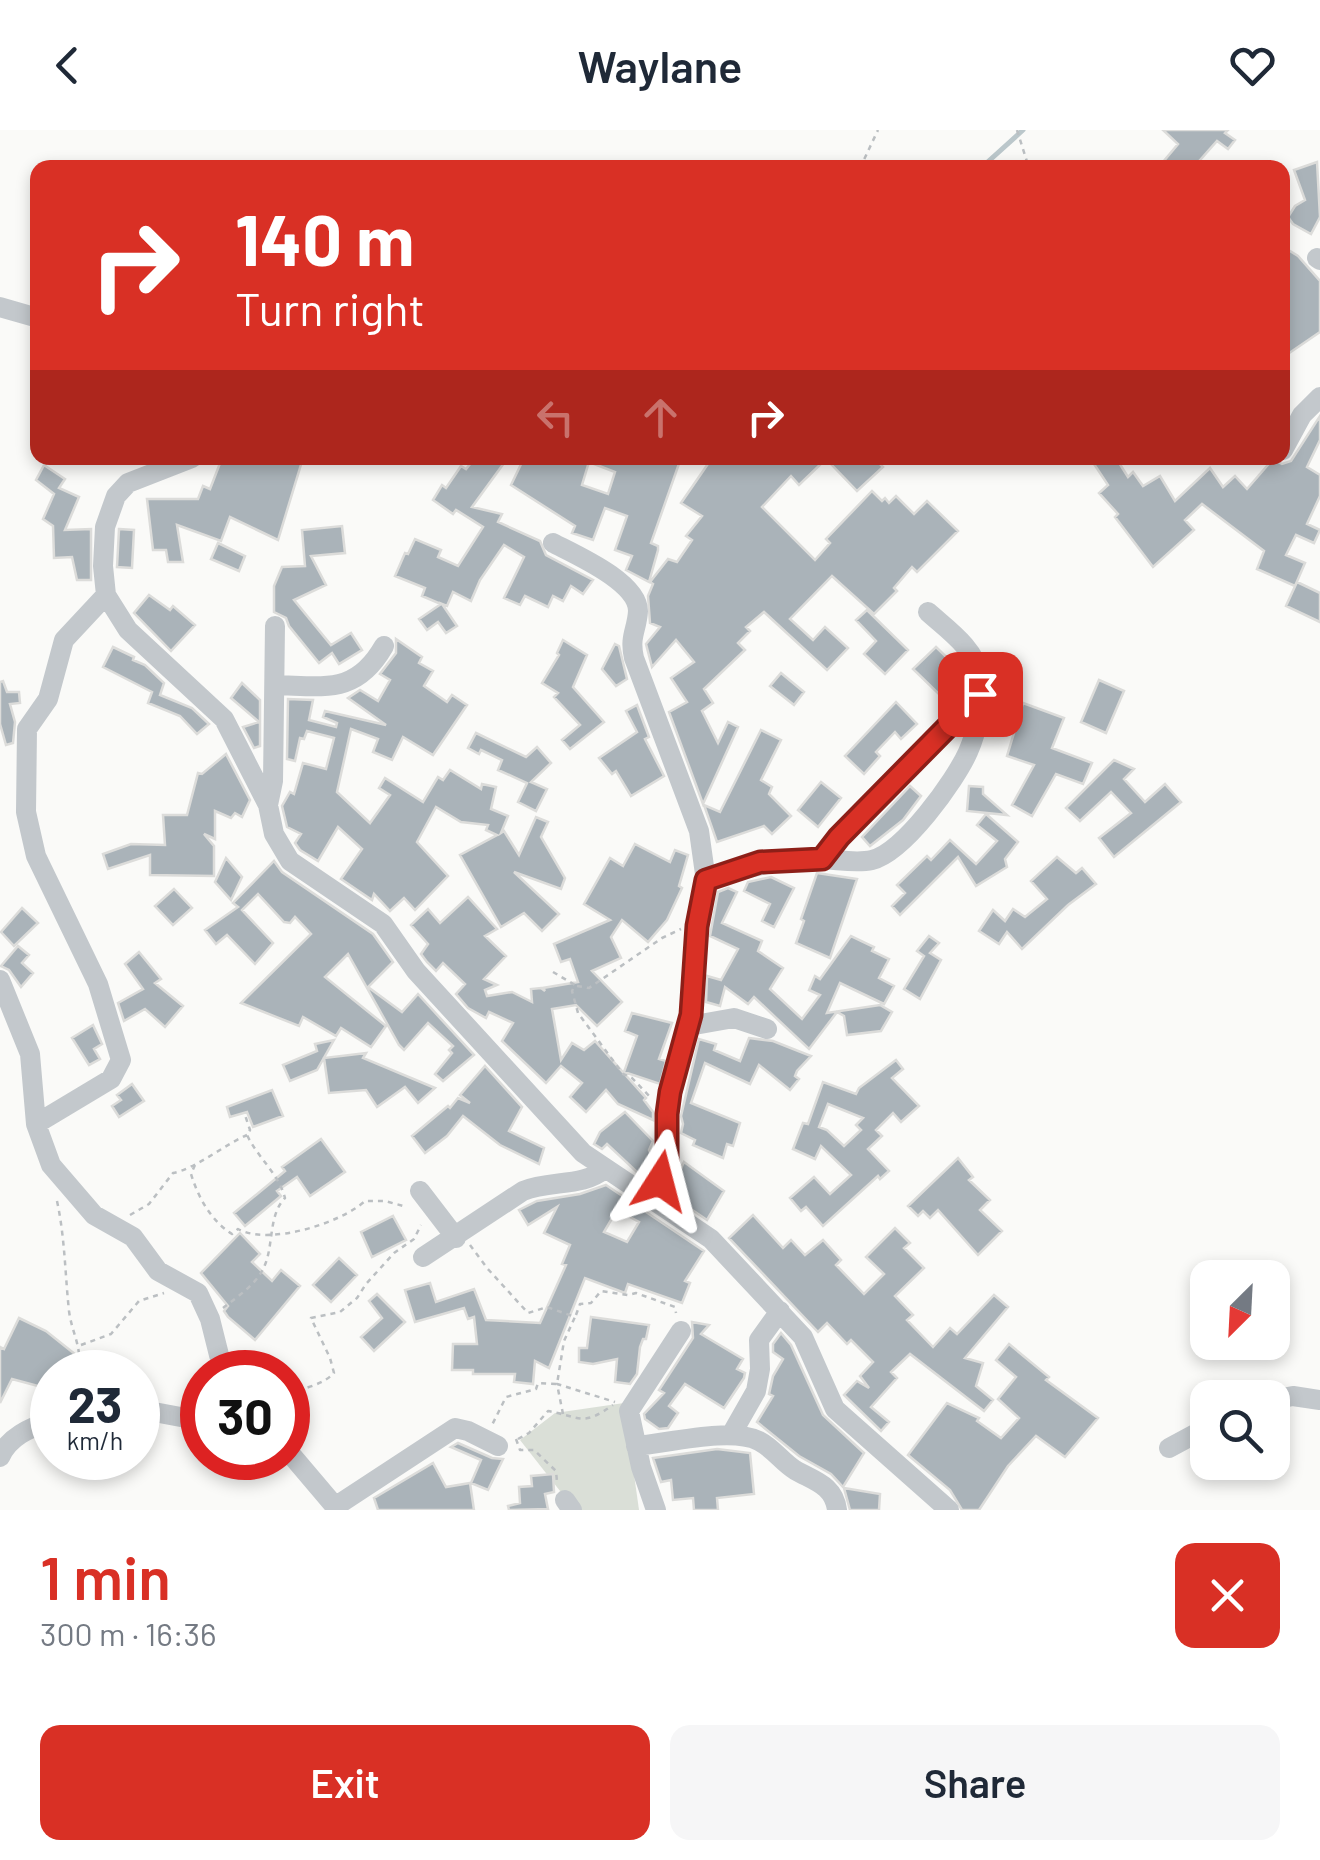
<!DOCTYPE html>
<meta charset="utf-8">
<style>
:root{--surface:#fff;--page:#f6f6f7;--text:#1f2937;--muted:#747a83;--accent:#d93025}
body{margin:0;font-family:Barlow,sans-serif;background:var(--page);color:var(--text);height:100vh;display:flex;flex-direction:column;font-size:38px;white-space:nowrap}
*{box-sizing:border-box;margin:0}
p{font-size:32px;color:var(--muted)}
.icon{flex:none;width:55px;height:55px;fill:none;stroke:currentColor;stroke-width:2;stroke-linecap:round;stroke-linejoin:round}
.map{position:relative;height:1380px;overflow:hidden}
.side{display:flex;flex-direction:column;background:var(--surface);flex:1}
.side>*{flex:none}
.banner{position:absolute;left:30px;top:30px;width:1260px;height:305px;border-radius:20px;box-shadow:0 5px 15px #0003;background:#d93025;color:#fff;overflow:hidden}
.needle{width:65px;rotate:204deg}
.tools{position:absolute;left:1190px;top:1130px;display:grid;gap:20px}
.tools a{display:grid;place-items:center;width:100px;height:100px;border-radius:20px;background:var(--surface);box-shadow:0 5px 15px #0003;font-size:50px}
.speed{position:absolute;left:30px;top:1220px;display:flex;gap:20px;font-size:50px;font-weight:700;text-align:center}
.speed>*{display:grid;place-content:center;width:130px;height:130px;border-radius:50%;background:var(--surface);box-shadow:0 5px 15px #0003;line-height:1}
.speed small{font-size:25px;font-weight:400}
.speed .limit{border:15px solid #d22;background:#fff;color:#111}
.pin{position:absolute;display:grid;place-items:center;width:85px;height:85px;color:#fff;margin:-42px;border-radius:20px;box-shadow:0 5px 15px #0006}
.me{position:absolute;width:110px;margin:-55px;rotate:9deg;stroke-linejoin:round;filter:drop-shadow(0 0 8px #0008)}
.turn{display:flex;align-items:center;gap:35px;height:210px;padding:0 40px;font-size:45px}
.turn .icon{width:130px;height:130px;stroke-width:2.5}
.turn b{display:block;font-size:70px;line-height:85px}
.lanes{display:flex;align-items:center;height:95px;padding:0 40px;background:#0003;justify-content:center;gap:50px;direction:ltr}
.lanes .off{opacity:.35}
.round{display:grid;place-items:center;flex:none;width:105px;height:105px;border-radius:20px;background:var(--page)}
.headline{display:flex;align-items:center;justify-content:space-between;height:170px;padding:0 40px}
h1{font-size:60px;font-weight:600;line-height:75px;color:var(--accent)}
.action{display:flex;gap:20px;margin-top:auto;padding:20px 40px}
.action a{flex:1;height:115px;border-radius:20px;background:var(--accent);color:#fff;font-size:40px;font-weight:600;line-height:115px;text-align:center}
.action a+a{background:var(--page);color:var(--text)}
header{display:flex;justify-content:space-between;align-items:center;height:130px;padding:0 40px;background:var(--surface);font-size:45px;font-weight:600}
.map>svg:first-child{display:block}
.green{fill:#dadfd7}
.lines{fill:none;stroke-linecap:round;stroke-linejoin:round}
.stream{stroke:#bbc7cb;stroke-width:5}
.building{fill:#aab3b9;stroke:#dcdcda;stroke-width:2.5;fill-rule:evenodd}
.path{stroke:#bbbfc2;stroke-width:2.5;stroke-dasharray:5 5;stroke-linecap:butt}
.minor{stroke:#c3c8cc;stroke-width:20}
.route-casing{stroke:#8d1f18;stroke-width:25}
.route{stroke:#d93025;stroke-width:18}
</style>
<header><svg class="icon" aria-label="back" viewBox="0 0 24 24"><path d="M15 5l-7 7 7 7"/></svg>Waylane<svg class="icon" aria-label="heart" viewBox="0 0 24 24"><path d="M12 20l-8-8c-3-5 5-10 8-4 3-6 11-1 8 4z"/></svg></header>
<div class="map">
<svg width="1320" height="1380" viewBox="0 0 1320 1380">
<rect width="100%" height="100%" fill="#fafaf8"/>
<!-- green -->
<path class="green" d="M624,1273L639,1380H575L520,1310L555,1283Z"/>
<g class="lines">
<!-- stream -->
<path class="stream" d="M981,38L1023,0"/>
</g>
<!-- building -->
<path class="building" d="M1163,0H1228L1225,3L1235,10L1228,19L1217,11L1193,38H1158L1178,14Z
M1317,32L1320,87L1311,104L1293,94L1288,87L1295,76L1305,70L1294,40Z
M1282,116L1298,126L1320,151V202L1282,228Z
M1320,286V310L1307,337L1320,345V366L1307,394L1320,400L1314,413L1296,405L1286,425L1305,433L1295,456L1257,439L1264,421L1202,374L1185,390L1194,400L1153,437L1115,387L1118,384L1099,363L1108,355L1094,334L1105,328H1116L1128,347L1133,342L1143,356L1160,346L1175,371L1210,338L1223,357L1235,346L1247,359L1273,329L1282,334L1291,331Z
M222,328H303L278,410L230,387L221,411L177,395L183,432H168L166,420H153L147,369H198L203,356L210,359Z
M475,328H496L504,333L472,377L502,384L498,392L540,411L546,425L593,450L583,464L571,456L563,471L553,466L548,477L525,466L520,475L504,468L524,427L504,415L480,450L471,471L453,462L447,476L442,474L457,496L446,503L438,492L427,500L419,489L441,474L422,466L425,458L395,446L405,423L408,424L415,409L441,420L438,427L458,436L483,397L456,380L453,384L433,370L442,355L446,358L461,336L466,339Z
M524,328H681L651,413L658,416V420L649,452L626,440L632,426L615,420L627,386L605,378L593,410L572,403L575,396L511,355ZM589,332L615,342L608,364L582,355Z
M712,328H874L883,337L857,361L826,329L799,355L791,346L762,377L815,430L830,413L826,409L872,361L882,371L885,368L889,373L896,366L914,384L927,371L958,401L917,442L912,437L894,458L897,461L874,484L832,446L790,489L813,510L825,497L848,518L827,540L764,482L746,497L750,501L738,513L745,520L704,559L713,573L702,581L718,613L728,592L738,597L703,674L669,582L687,572L671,548L694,532L676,510L652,537L646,514L660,497L650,493L648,466L653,454L650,452L668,429L677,432L692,410L686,406L702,386L681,373Z
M44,335L65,349L59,358L79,367L65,400L91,399V450H77L72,427L54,428L53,396L43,389L54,364L36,350Z
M342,396L345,423L311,426L326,455L294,470L331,515L351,503L362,520L339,534L332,523L319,533L289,496L286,488L274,482V456L282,437L305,436L302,400Z
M119,399L134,400L132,438L117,437Z
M218,413L245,426L239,441L211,429Z
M1297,452L1320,463V492L1286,476Z
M149,465L170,480L173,476L195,495L171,521L134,483Z
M867,480L908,520L885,544L864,524L876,511L856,490Z
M396,509L422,527L419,533L433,541L424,556L447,572L452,565L467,575L433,625L403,607L392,630L373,622L378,609L351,599L337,662L370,693L390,665L379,658L385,648L423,672L438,647L443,650L450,640L481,659L482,654L496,657L491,679L508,686L501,703L504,701L519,725L536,687L548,692L541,707L565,748L561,759L514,742L559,784L542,801L524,783L501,797L460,725L497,705L486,700L488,695L461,692L436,677L417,712L448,746L415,780L404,768L390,781L374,764L372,770L341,749L362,719L338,697L318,731L300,720L295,713L301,704L287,697L282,676L290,662L294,664L303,633L326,639L334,608L307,601L304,609L300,608L295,631L287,629L288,569L313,570L309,590L336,597L337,593L323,587L325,581L386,595L348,568L360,560L378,571L390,550L380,544L396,523Z
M563,510L587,525L573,557L604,592L570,619L562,610L580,595L554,567L558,563L542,553L559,525L557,523Z
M615,514L619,516L627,549L616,556L602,539Z
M113,517L134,527L133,530L145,535L164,553L160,565L192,578L209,594L197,604L180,586L148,573L152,562L103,537Z
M936,517L966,546L944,569L913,539Z
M781,543L804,562L794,575L770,556Z
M1099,550L1124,561L1106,603L1081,592Z
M3,551L7,562H19L20,573L10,574L15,592L13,613L6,615L0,594V552Z
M242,553L260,570V616L254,618L243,597L259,592L231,568Z
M896,572L917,594L901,609L895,602L876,622L880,626L864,644L845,626Z
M1023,573L1064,588L1052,618L1092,633L1083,654L1056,644L1032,686L1012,675L1034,635L1007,626Z
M637,575L649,607L645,609L664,646L631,666L616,641L612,644L599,628L637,602L626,581Z
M761,600L781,610L761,650L772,657L769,664L791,686L772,704L764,696L717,712L704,675L720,682Z
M476,603L526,627L537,617L551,633L531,652L547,659L536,681L518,672L527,653L498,640L502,630L481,620L479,624L468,618Z
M226,624L250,670L242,687L235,683L231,688L215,681V709L204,704L214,716V746L150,745V725L108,739L103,724L131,714L165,715L163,685H187L198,643L202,644Z
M1114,630L1134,639L1124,649L1145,672L1165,654L1181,672L1114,727L1099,708L1131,683L1111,662L1080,691L1066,678Z
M821,652L841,668L818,697L798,680Z
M910,656L921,666L903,690L870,716L862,707Z
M969,656L983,657V664L1007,685L967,681Z
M986,684L1018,712L1005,729L1007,737L976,756L958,727L900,785L892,776L905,763L897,755L927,726L931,730L950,710L976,734L997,711L977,695Z
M635,714L670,732L675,720L688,725L679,756L682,758L667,790L648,812L622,790L611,807L621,828L592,841L622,872L597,896L576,875L552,879L561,930L572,913L584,920L595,911L646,968L644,970L653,982V990L618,974L606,960L586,982L570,967L582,953L561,936L546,953L502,911L513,893L489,882L486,888L468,878L456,864L465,854L443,833L436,841L427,832L421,824L428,814L411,795L428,779L440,793L468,767L497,799L485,806L506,826L484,849L497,855L485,860L487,866L512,862L532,872L531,859L541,858L545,861L543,858L578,852L570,829L561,832L554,814L610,790L584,774L610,728L623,736Z
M1057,727L1076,743L1082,738L1096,754L1068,775L1022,819L1007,802L999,814L979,801L993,780L1005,791L1013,779L1025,787L1047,769L1031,751Z
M226,728L242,747L231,770L215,752Z
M274,731L282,742L373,804L393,832L368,857L402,882L418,864L474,925L443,951L435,944L452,923L449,920L453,916L428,893L404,920L399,915L348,824L325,847L386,896L371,917L341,898L336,906L303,887L299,896L241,873L311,804L295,787L290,793L284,792L258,764L242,780L273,813L255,834L227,805L216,814L205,800L238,777L233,773Z
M817,743L857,749L830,828L796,813L804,791L801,789Z
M771,747L794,758L774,797L762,791L770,774L744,761L748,752Z
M728,758L737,762L722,793L762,811L758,821L783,838L770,859L802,889L820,865L809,860L815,846L820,849L851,806L874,817L872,821L889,829L879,848L894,856L884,874L840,853L827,883L880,875L892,882L881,901L847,905L844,886L837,882L809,919L754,867L748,874L725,857L720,876L706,872L707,846L721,850L738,819L710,806L718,762Z
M174,759L192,778L173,795L155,776Z
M22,778L38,793L14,816L1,802Z
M929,806L939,813L930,823L941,830L920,869L904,859L924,826L917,821Z
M18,816L29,825L22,833L33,843L21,857L9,840L1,836Z
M139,822L161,849L155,853L183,876L165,897L145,879L124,891L118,873L143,859L125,834Z
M632,883L672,893L659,929L666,931L660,954L624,942L637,906L625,901Z
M93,895L102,914L94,919L100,929L89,935L72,908Z
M749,908L773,911L811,926L797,941L795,946L799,949L790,960L759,935L750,954L705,933L691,973L740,993L733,1016L727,1014L723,1028L693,1015L695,1010L681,1003L683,994L681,986L699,909L716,914L714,920L740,931Z
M334,910L317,940L290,951L283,935L317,921L315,914Z
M366,923L363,928L435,958L418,973L405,957L377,977L366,960L329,963L324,928Z
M896,930L903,939L892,948L919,976L901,992L893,983L876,1000L882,1006L868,1019L889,1041L880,1049L878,1046L823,1096L806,1077L801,1081L790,1068L814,1047L830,1064L851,1045L821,1016L815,1029L793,1019L803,993L808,994L823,952L856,964L859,958ZM828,974L863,988L856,995L861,1000L844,1016L827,1000L819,997Z
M485,936L522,977L509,1001L544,1018L539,1034L500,1015L463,986L447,1006L425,1023L412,1006L448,976L450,978L458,968L470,973L460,965Z
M132,954L144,971L119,987L112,976L121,970L117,965Z
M272,960L283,986L253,997L247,982L230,987L227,977Z
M625,982L653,1011L649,1020L653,1029L639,1044L607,1014L602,1019L594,1014L600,1002Z
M321,1009L345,1042L310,1066L297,1047L277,1061L281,1066L245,1096L234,1083L285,1041L282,1037Z
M958,1028L973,1047L969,1050L990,1070L980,1080L1002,1101L978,1125L938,1080L930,1088L923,1081L918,1086L908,1076Z
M684,1032L724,1061L707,1090L669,1064Z
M606,1055L704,1121L685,1151L690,1153L682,1173L628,1154L625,1163L585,1148L549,1238L535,1231L533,1254L514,1252L515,1244H473V1240H452L453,1214H477L474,1187L468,1189L464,1178L415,1192L405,1160L430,1153L436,1172L474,1159L486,1190L540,1193L566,1135L562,1134L570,1115L544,1103L557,1077L528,1095L519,1080L537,1071L580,1064ZM617,1080L639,1092L627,1112L604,1102Z
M753,1085L783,1118L791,1110L805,1125L823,1110L841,1130L836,1135L864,1164L884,1144L866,1127L895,1098L910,1113L904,1118L924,1138L895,1166L913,1185L907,1190L933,1217L950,1198L957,1204L994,1165L1008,1177L965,1228L983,1233L976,1256L993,1270L984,1281L910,1224L891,1242L897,1248L871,1277L889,1292L881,1301L844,1265L857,1251L869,1258L860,1246L873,1232L851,1210L847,1214L827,1193L818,1202L729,1108Z
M393,1086L406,1110L372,1127L361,1102Z
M240,1103L260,1124L252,1132L272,1151L281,1140L300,1156L255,1210L228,1187L224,1181L228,1176L201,1143Z
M339,1128L357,1145L331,1172L313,1155Z
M377,1164L405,1192L374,1221L361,1207L382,1188L369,1171Z
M591,1187L649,1195L646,1209H643L640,1217L637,1244L630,1254L615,1252L617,1229L593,1234L579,1232V1218H587Z
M19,1188L46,1201L76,1225L62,1242L56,1236L49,1259L12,1249L0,1273V1217L4,1219Z
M692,1192L709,1195L701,1204L743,1229L737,1239L745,1243L744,1248L724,1278L685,1254L669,1276L678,1283L668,1298L659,1299L645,1289L644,1284L664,1263L659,1260L693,1208Z
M781,1203L791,1215L823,1285L864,1323L843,1357L831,1344L799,1326L757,1292L773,1266L769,1264L773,1246L783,1229L773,1222V1214Z
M1009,1214L1049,1247L1046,1250L1098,1288L1065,1327L1036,1306L1008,1336L979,1380H962L950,1360L908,1325L947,1273L979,1288L977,1291L1001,1308L1019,1288L998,1269L1016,1247L996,1230Z
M458,1313L492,1328L503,1329L488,1360L471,1353L481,1330L451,1317Z
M717,1319L750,1323L754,1364L717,1368L718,1380H694L693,1368L673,1370L671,1350L661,1352L653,1328Z
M433,1333L446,1357L470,1353L474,1380H378L374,1368Z
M553,1344L554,1362L545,1364L548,1379L509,1380L508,1376L520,1373L519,1357L532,1356L531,1346Z
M844,1358L880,1364L879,1380H850Z"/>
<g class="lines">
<!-- path -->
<path class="path" d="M1017,0L1029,38
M860,38L878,0
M553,842L575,855L572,861L578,883L623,944L632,948L652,969
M577,856L589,858L662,808L681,799
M195,1035L191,1044C198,1067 211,1091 232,1104L238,1099C269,1116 341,1093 365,1071H385L407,1077
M57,1071C65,1108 65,1144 69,1181C72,1204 83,1218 78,1242
M130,1085L149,1074L173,1043C195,1039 224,1015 247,1005
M470,1115L487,1138L528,1183L547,1177L575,1187L564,1211L557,1254L538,1253L536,1259L506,1267L492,1295
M223,1178C238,1166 256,1155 264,1137C274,1116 268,1085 285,1068C279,1044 258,1028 247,1005L250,1000L245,985
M576,1185L580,1174L591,1173L601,1161L628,1165L636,1163L675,1177L676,1183
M81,1215L111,1204L139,1171L164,1163
M288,1261C302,1261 325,1253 334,1243L330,1228L311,1188L340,1182L357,1168L366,1154L394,1123L414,1109L421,1095
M563,1284L557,1254L615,1272
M516,1309L520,1320H534L556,1341L557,1352
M518,1309L529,1303L548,1281C581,1287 582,1297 613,1275"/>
<!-- minor -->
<path class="minor" d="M1317,128L1320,130
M0,177L38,188
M1283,320L1302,285L1320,267
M192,328L128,353L116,366L105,397L103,436L106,465L128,500L224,589L268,675L274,704L290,731L383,794L416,841L583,1023L711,1109L803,1207L835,1279L949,1380
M553,413C576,425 638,452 638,481C637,500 629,506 634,528L699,701L706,751L697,795L691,885L667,984V1032L650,1068
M275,555C325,556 356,565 384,516
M268,675L273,651L275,496
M821,729L980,564
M706,751C747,737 774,730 818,729C836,729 855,734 872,730C904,722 955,651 968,622C977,602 984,568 980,546C975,518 948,500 928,482
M0,850L30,924L36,994L51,1035L94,1085L133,1107L158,1141L198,1163L210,1189L219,1225L228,1242
M689,896L734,888L767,899
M36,994L111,949L121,930L98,854L36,726L26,682L27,599L48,569L64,510L106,465
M420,1061L456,1108
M423,1127L523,1061C550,1050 584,1057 604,1039
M1272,1270L1293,1266L1320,1270
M138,1279L202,1291
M731,1305L756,1261L760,1239L759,1210L780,1181
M636,1316C669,1313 731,1297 759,1311C773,1318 782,1332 795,1340C814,1351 834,1355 837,1380
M1169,1318L1208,1297
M288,1321L338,1380
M0,1327C10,1305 31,1298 52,1290
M565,1370L572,1380
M336,1376L455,1298L468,1301L498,1316
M656,1380L641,1337L629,1281L681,1201"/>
</g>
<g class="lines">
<defs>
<path id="route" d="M660,1051L667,1032V984L670,962L691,885L697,796L706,750L760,732L822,729L839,707L980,564"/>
</defs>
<!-- route casing -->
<use href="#route" class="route-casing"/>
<!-- route -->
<use href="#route" class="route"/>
</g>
</svg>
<div class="tools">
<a><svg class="needle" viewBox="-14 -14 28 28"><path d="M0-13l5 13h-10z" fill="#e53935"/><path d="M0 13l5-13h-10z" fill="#747a83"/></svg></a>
<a><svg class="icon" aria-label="search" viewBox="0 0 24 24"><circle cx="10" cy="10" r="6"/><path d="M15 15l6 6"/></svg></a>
</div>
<div class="speed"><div>23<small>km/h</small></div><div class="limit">30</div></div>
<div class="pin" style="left:980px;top:564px;background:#d93025"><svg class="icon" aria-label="arrive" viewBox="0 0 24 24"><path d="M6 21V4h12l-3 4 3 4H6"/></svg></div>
<svg class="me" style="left:660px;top:1051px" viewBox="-20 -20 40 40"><path d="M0-17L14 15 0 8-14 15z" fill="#d93025" stroke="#fff" stroke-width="4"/></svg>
<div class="banner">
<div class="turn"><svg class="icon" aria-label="right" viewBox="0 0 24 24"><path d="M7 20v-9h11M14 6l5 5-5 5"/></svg><div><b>140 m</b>Turn right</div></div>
<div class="lanes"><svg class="icon off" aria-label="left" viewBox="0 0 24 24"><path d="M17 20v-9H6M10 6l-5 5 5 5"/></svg><svg class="icon off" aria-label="ahead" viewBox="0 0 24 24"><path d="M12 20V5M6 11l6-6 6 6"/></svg><svg class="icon" aria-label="right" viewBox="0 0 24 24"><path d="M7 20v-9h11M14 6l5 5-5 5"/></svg></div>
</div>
</div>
<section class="side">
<div class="headline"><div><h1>1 min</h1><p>300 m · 16:36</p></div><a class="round" style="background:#d93025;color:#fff"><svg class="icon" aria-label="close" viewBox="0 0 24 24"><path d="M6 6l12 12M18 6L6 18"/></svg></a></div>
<div class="action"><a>Exit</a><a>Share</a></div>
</section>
